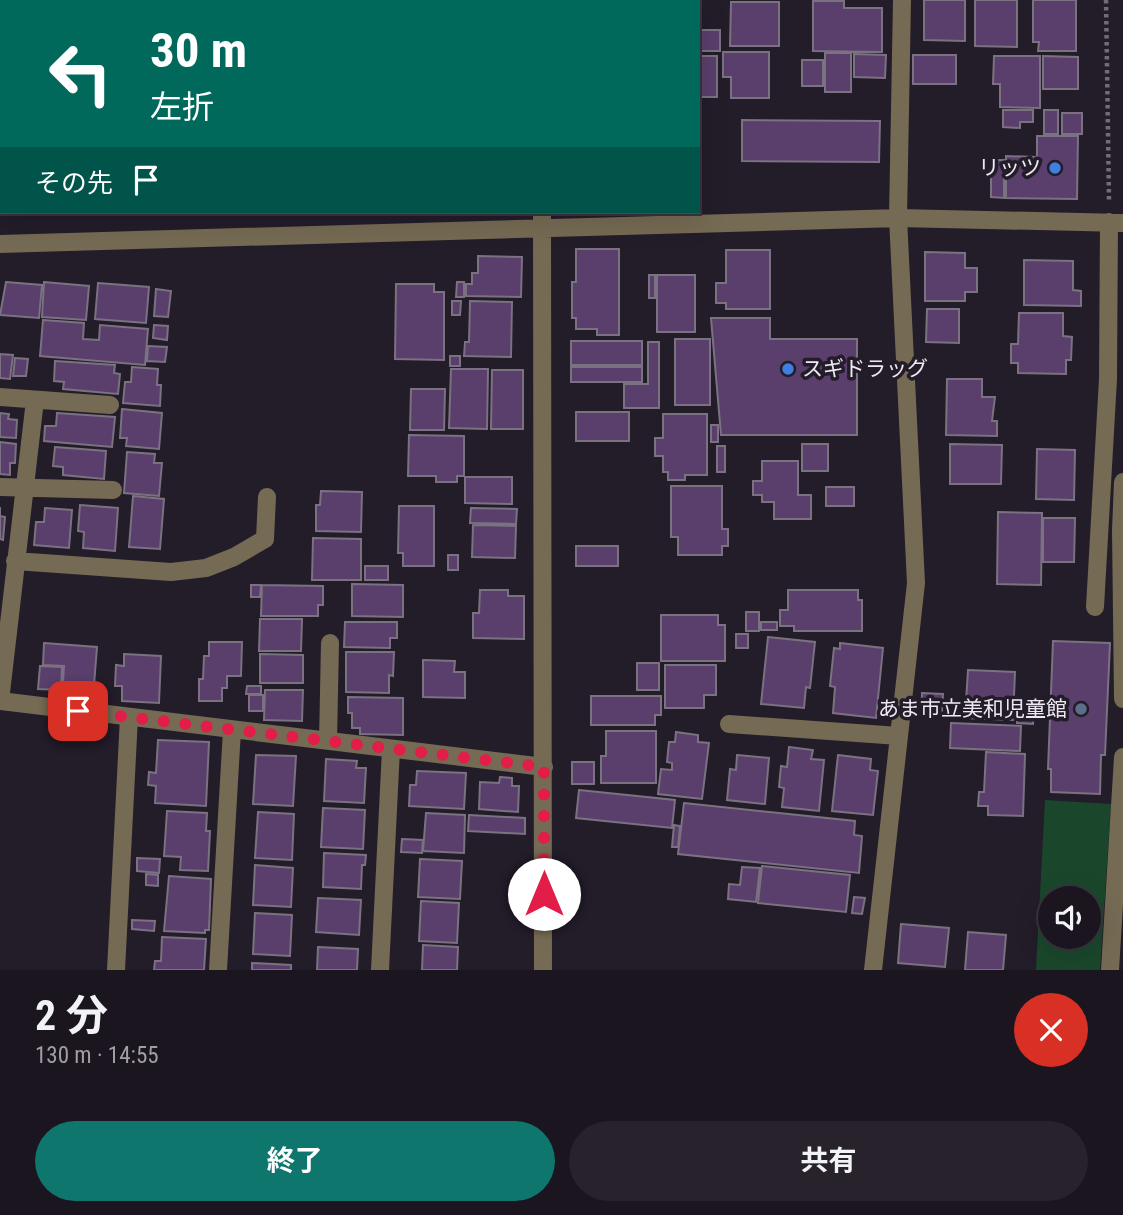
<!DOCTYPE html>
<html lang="ja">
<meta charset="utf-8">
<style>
:root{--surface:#1a151f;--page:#27222c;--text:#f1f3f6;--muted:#9f9fa4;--line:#38343d;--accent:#0f766e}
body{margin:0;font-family:"Roboto Condensed","Noto Sans JP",sans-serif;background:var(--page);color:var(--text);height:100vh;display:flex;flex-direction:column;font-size:26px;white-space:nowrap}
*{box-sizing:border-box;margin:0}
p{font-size:23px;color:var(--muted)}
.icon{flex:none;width:38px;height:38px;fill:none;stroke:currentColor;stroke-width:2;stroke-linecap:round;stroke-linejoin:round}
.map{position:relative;height:970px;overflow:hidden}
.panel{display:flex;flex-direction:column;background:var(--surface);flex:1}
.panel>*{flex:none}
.top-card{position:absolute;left:0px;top:0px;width:700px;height:214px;box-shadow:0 7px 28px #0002,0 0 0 2px var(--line);background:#00695c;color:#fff;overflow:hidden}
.buttons{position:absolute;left:1038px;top:886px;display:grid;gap:14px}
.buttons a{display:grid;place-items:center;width:63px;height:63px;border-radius:50%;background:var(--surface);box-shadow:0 7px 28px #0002,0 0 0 2px var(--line);font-size:35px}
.pin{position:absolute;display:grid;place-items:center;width:60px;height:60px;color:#fff;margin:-30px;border-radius:14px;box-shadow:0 4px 10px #0006}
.me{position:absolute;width:77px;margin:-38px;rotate:0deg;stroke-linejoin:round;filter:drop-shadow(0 0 5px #0008)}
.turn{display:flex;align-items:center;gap:24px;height:147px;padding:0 35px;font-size:32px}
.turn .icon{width:91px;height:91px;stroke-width:2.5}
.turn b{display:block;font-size:49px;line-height:60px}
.then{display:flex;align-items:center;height:66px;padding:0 35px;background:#0003;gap:14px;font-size:26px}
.round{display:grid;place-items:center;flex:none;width:74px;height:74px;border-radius:37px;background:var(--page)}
.head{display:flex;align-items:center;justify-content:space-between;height:119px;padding:0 35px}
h1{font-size:42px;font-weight:700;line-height:52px}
.primary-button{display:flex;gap:14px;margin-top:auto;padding:14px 35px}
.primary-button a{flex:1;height:80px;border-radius:42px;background:var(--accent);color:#fff;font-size:28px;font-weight:700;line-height:80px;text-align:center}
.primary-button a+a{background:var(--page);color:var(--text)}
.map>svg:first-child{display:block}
.green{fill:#1a472c;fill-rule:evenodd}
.building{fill:#5a3e6c;stroke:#7a7181;stroke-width:2}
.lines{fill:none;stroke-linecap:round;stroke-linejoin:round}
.path{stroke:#736c78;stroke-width:4.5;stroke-dasharray:3.5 3.5;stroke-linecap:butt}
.minor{stroke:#756a53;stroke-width:18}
.route{stroke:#e11d48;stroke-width:12;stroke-dasharray:0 21.6}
.shop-dot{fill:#3f7fe0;stroke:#231c29;stroke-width:2.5}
.service-dot{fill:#5c6f8a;stroke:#231c29;stroke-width:2.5}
.labels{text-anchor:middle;stroke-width:7;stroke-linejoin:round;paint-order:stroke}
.poi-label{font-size:21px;fill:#eee8f1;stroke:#231c29;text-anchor:end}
</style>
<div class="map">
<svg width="1123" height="970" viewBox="0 0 1123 970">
<rect width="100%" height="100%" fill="#231c29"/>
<!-- green -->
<path class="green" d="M1045,800L1111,804L1100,970H1036ZM1050,898H1088V936H1050Z"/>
<!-- building -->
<path class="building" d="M924,0H965V41L924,40Z
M975,0H1017V47L975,46Z
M1033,0H1076V51H1038L1039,42H1033Z
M813,1H844V8H882V52L813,51Z
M731,2H779V46H730Z
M700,30H720V51H700Z
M723,52H769V98H731V77H723Z
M825,53H851V92H825Z
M854,54L886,55L885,78L854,77Z
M913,55H956V84H913Z
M698,56H717V97H698Z
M994,56H1040V108L1000,107V84H993Z
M1043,56L1078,57V89H1043Z
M802,60H823V86H802Z
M1003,110H1033V122H1020V128L1003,127Z
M1044,110H1058V134H1044Z
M1062,113H1082V134H1062Z
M742,120L880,121L879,162L742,161Z
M1037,136H1078L1077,199L1006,198V156L1037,157Z
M991,160H1004V198L991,197Z
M576,249H619V335H597V329H576V318H572V282H576Z
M726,250H770V309H726V303H716V283H726Z
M925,252L965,253V268H977V292H965V301H925Z
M478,256L522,257L521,297L466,296V284H472V273H478Z
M1024,260L1073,261V290L1081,291V306L1024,305Z
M649,275H655V298H649Z
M657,275H695V332H657Z
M6,282L42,285L39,318L0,315Z
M44,282L89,286L86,320L42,317Z
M457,282H464V297H456Z
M98,283L149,287L146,323L95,319Z
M396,284H434V292H444V360L395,359Z
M156,289L171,291L168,317L154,316Z
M452,301H461L460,315H452Z
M470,301L512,302L511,357L464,356L465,342H469Z
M927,309H959V343L926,342Z
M1019,313H1063V336L1072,337L1071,360H1066V374L1018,373V363H1011V344H1018Z
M711,318H770V339H857V435H721Z
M43,320L84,323L83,339L99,340L100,325L148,329L145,365L40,356Z
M154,325L168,326L167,340L153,338Z
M675,339H710V405H675Z
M571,341H642V365H571Z
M648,342H659V408H624V384H648Z
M148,346L167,347L165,362L147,361Z
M0,354L13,355L10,379L0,378Z
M450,356H460V366H450Z
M15,358L28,359L26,376H13Z
M55,361L115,365L114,373L120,374L118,394L63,389L64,382L54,381Z
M132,367L158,369L157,385H161L160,406L123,403L125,382H131Z
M571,367H642V382H571Z
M451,369H488L487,429L449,428Z
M492,370H523V429H491Z
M947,379H982V397H995L992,421H997V436L946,435Z
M411,389H445L444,430H410Z
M122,409L162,413L159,449L126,446L127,438H120Z
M576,412H629V441H576Z
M0,413L9,414L8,419L17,420L16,438L0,437Z
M57,413L115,417L112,447L44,441L45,426H56Z
M663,414H707V475H685V480H668V472H663V456H655V438H663Z
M711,425H718V442H711Z
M409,435L464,436V476H457V482H436V476H408Z
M0,442L16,444L15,463H10V475L0,474Z
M802,444H828V471H802Z
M950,444L1002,445L1001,484H950Z
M717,446H725V472H717Z
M55,447L106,451L104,479L63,475V467L53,466Z
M1037,449L1075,450L1074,500L1036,499Z
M127,452L155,454L154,463H162L159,496L124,493Z
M762,461H798V495H811V519H774V502H762V495H753V481H762Z
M465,477H512V504L465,503Z
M671,486H722V529H728V546H722V555H678V537H671Z
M826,487H854V506H826Z
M321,491L362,492L361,532L316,531V505H320Z
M133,496L164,499L160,549L129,547Z
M80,505L118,508L115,551L83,548L84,532L78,531Z
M399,506H434V566H403V553H398Z
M0,507V516L5,517L3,540L0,539Z
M45,508L72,510L69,548L34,545L36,522H44Z
M471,508L517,509L516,524L470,523Z
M998,512L1042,513L1041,585L997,584Z
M1043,518H1075L1074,562H1043Z
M473,525L516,526L515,558L472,557Z
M313,538L361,539V580H312Z
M576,546H618V566H576Z
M448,555H458V570H448Z
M365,566H388V580H365Z
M352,584L403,585V617L352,616Z
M251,585H261L260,597H251Z
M262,585L323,586V605H318V616H261Z
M480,590H508V596H524V639L473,638V613H479Z
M788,590H858V600H862V631H794V626H780V610H788Z
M746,612H759V631H746Z
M661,615H718V625H725V661H661Z
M260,619H302L301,651H259Z
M345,622H397V638H390V648L344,647Z
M761,622H777V630H761Z
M736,634H748V648H736Z
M768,637L815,642L810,688L806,687L804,708L761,704Z
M1053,641L1110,643L1105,755H1101L1100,794L1051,792V769H1048Z
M209,642H242L241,676H227V688H222V701H199V679H203L204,656H209Z
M44,643L97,647L94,685L63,683L64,666L43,665Z
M840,643L883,648L876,718L833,713L835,687L830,686L834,648L840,649Z
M346,652H394L393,676L389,675V693L346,692Z
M124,654L161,656L159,703L122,701V686H115L116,665L124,666Z
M260,654L303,655V683H260Z
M423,660L455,661L454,672H465V698L423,697Z
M637,663H659V690H637Z
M665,665H716V695H704V708H665Z
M40,666L62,667L61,690L38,689Z
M968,670L1015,672L1013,720L965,718Z
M247,686H261V694H246Z
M265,690H303L302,721L264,720Z
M922,693L943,694L942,715L921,714Z
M249,695H263V711H249Z
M591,696H661V715H655V725H591Z
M348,697L403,698V735L360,734V728H352V713H348Z
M1017,712L1034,713L1033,724L1017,723Z
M951,723L1021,726L1020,751L950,748Z
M606,731H656V783H601V756H606Z
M676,732L698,735V742L709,743L702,799L658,794L661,769L672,770V763L667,762L669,742H675Z
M158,740L209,742L206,806L155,803L156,786L148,785L149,772L156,773Z
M789,747L813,750L811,759L824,760L819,811L782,807L784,788L779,787L781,766L787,767Z
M986,752L1025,754L1023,816L988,815V806H978L979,792H984Z
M256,755L296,756L293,806L253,804Z
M737,755L769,758L765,804L727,800L730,769L736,770Z
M838,755L871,759L870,770L878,771L873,815L832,811Z
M326,759L357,761L356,768H366L364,803L324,801Z
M572,762H594V784H572Z
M417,771L466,773L464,809L409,806L410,785H416Z
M500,777L512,778V786H519L518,812L479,809L480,782L499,783Z
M579,790L675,800L672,828L576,818Z
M684,803L855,821L854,835L862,836L859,873L678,854Z
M323,808L365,810L363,849L321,847Z
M167,811L207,813L206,831H210L208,871L180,870L181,857L164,856Z
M258,812L294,814L292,860L255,858Z
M426,813L465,815L464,853L423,851Z
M469,815L525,818V834L468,831Z
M674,825L680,826L678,847H672Z
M402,839L423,840L422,853L401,852Z
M324,853L366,855L365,865H362L361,889L323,887Z
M137,858L160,859L159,873L137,871Z
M420,859L462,861L460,899L418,897Z
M255,865L293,868L291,907L253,905Z
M762,866L850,875L846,912L758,903Z
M742,867L760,868L756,902L728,899L729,884L740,885Z
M146,874L158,875V886L146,885Z
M169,876L211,879L209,930H205V933L164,931Z
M854,897L865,898L862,914L852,913Z
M318,898L361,900L359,935L316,932Z
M421,901L459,903L457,943L419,941Z
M255,913L292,915L290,956L253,954Z
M132,920L155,921L154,931L132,929Z
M901,924L949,928L945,967L898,963Z
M968,932L1006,935L1003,970H965Z
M162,937L206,939L204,970H154L155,961H161Z
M423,945L458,947L457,970H422Z
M318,947L358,949L357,970H317Z
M252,963L291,965V970H252Z"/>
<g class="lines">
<!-- path -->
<path class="path" d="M1106,0L1109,200"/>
<!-- minor -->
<path class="minor" d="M70,0L90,2
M540,0V2
M132,2V0
M590,2L598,0
M542,212L543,970
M0,244L898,218L1123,223
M0,397L110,405
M1123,482L1121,530L1123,699
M0,487L113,490
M15,561L171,572L206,568L234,557L265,539L267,497
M1095,607L1108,379L1109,222
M0,701L544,767
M0,701L35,400
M729,724L899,736
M328,741L330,643
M116,970L129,717
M218,970L232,730
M380,970L391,749
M873,970L916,583L898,218L902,0
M1110,970L1123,757"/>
</g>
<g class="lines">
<!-- route -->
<path class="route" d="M78,711L544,767V894"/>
</g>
<!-- markers -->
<g class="shop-dot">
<circle cx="1055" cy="168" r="7"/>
<circle cx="788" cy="369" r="7"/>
</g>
<circle class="service-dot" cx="1081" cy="709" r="7"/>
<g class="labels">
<!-- poi labels -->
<g class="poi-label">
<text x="1041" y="175">リッツ</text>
<text x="802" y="376" text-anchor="start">スギドラッグ</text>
<text x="1067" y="716">あま市立美和児童館</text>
</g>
</g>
</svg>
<div class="buttons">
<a><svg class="icon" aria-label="sound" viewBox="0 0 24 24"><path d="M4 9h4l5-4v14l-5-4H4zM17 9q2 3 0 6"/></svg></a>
</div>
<div class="pin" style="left:78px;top:711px;background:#d93025"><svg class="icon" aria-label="arrive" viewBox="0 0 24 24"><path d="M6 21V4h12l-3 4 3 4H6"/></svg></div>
<svg class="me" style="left:544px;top:894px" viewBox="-20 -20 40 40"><circle r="19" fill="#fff"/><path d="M0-13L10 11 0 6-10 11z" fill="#e11d48"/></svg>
<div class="top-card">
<div class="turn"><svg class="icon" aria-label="left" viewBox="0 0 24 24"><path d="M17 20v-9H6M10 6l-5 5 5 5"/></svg><div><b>30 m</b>左折</div></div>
<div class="then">その先<svg class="icon" aria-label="arrive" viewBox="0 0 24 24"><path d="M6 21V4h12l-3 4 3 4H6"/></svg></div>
</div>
</div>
<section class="panel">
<div class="head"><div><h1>2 分</h1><p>130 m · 14:55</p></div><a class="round" style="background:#d93025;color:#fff"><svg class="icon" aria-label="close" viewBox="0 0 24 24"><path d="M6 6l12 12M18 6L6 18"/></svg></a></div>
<div class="primary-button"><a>終了</a><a>共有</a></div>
</section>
